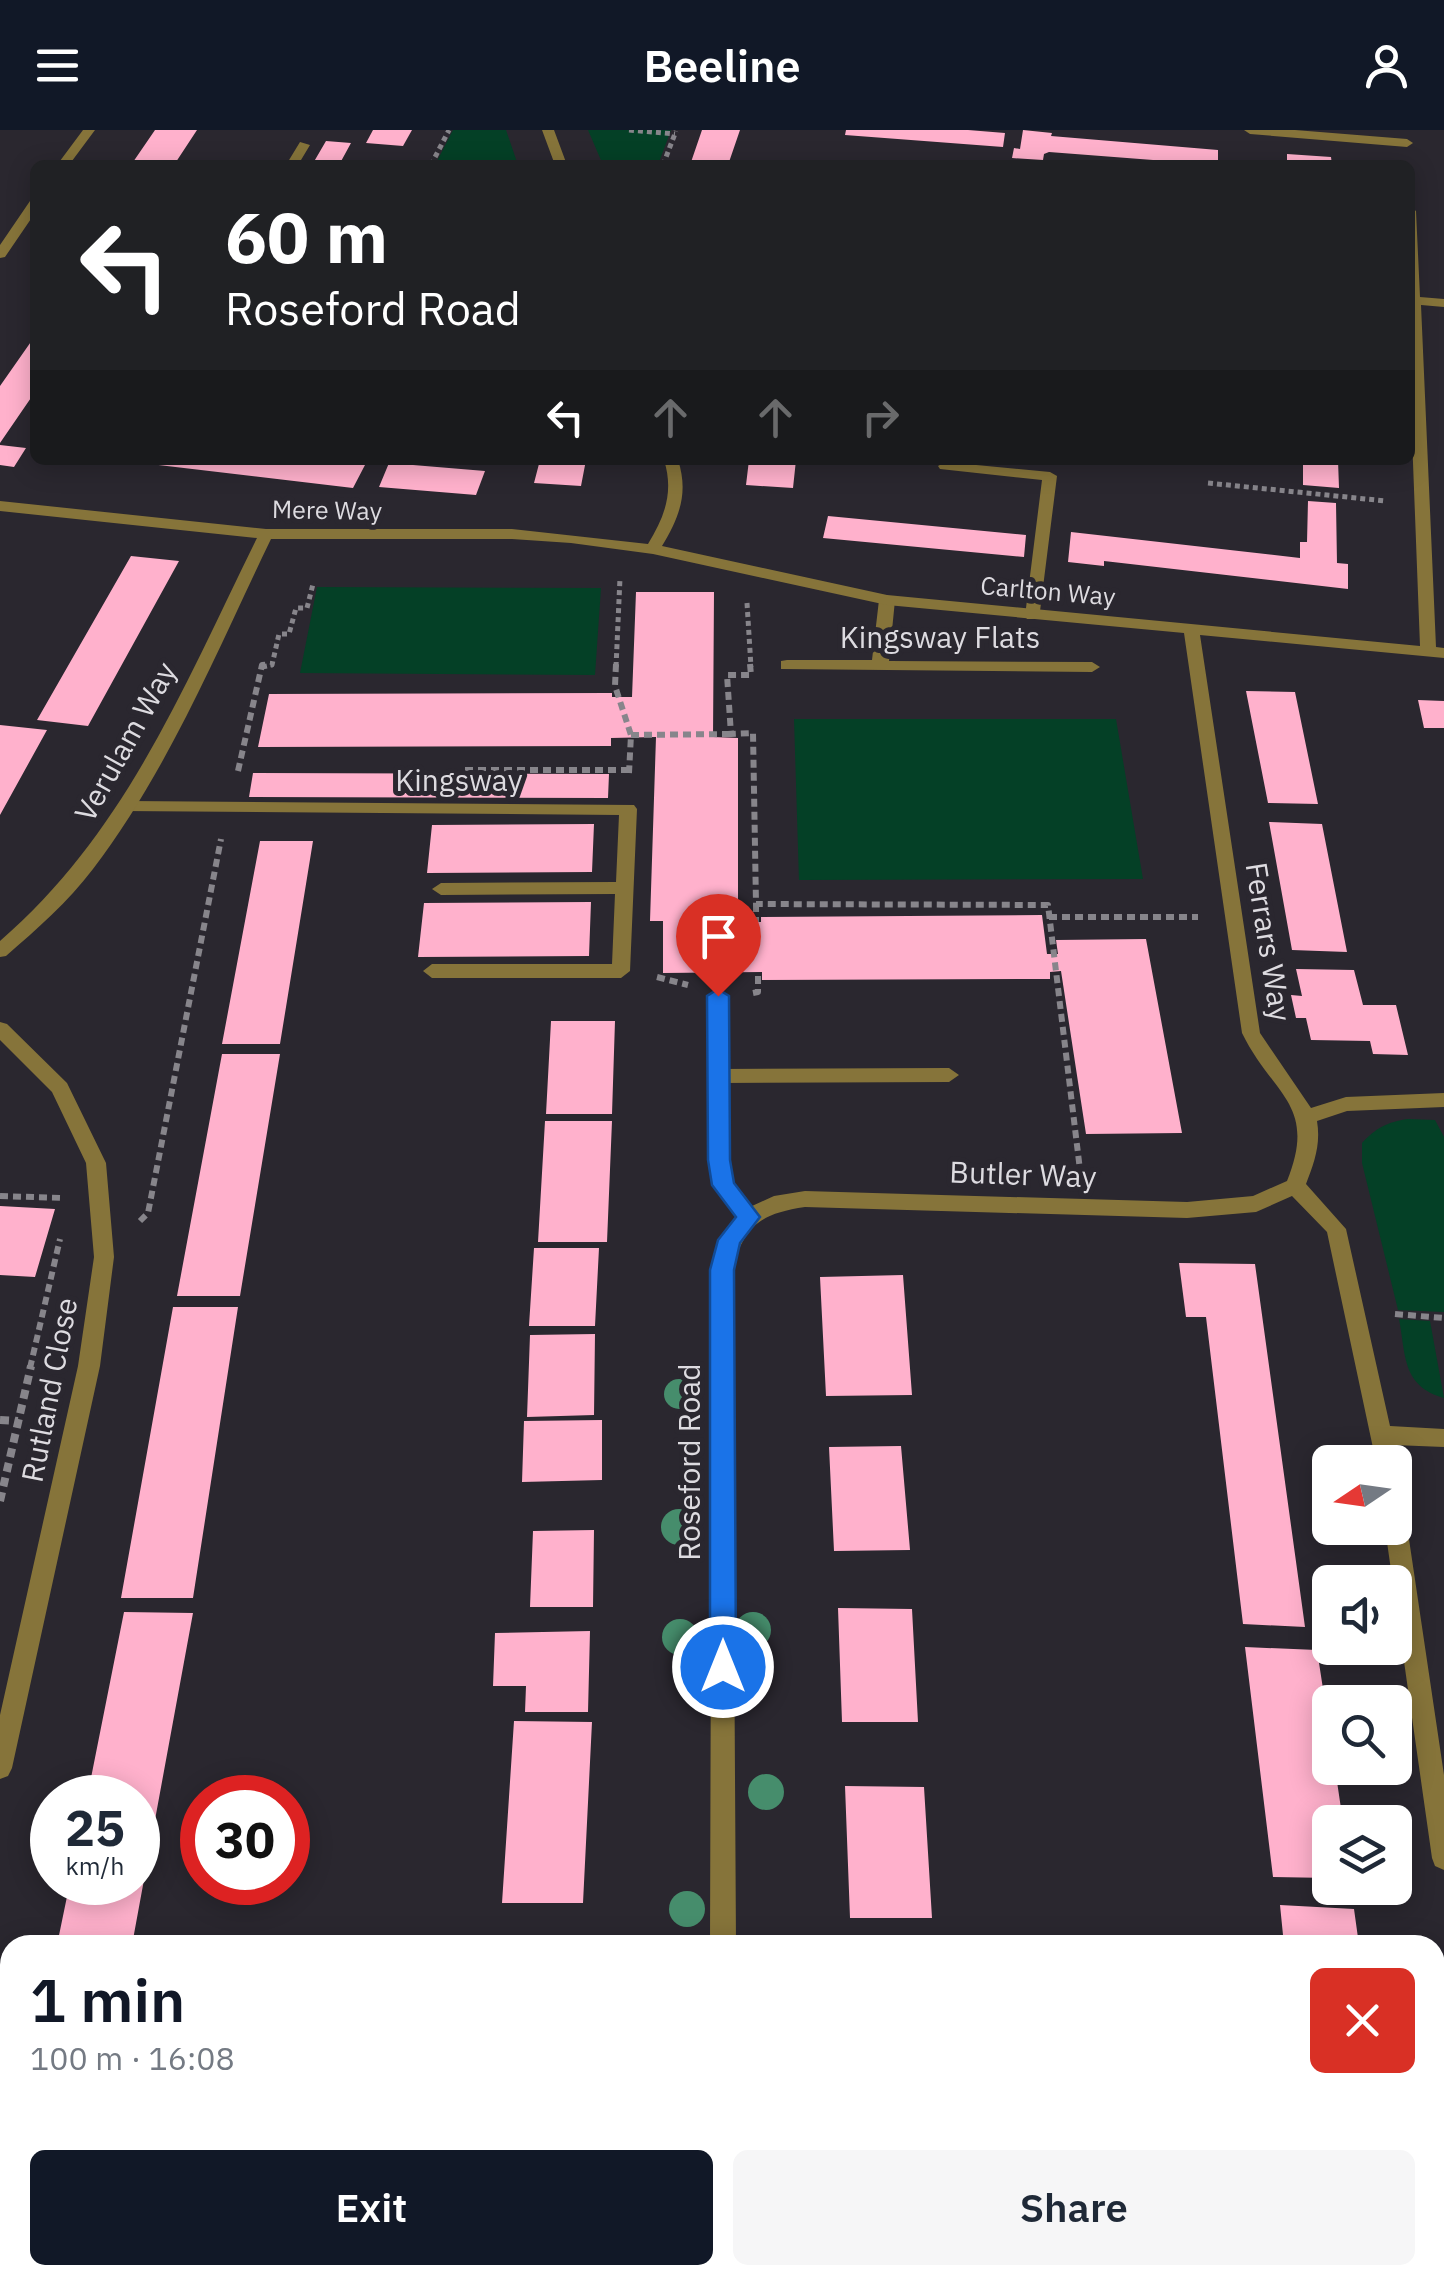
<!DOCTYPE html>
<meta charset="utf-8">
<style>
:root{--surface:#fff;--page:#f6f6f7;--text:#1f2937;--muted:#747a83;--accent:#111827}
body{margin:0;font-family:"IBM Plex Sans",sans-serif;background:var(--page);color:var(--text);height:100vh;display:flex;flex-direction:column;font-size:38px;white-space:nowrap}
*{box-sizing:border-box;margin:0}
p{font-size:32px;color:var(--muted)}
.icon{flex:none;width:55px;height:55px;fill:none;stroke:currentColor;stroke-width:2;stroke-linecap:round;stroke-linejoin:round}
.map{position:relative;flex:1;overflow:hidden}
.panel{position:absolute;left:0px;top:1805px;width:1445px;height:350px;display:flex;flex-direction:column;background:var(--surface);border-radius:30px 30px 0 0;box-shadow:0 5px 25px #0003}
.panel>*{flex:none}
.guide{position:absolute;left:30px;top:30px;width:1385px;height:305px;border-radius:15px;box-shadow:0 5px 25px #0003;background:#202124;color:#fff;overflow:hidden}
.needle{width:65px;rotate:257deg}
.buttons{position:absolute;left:1312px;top:1315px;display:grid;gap:20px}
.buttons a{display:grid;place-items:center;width:100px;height:100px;border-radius:15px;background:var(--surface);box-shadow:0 5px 25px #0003;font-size:50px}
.speed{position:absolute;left:30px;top:1645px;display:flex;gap:20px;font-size:50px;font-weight:700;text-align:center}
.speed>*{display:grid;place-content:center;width:130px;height:130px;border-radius:50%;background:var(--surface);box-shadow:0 5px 25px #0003;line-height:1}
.speed small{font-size:25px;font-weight:400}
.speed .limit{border:15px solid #d22;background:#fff;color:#111}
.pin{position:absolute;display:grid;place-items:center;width:85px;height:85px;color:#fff;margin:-102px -42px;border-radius:50% 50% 50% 0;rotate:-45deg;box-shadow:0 0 10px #0007}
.pin .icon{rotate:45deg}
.me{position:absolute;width:110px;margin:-55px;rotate:0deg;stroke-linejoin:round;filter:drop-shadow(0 0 8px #0008)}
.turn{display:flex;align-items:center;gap:35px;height:210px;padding:0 30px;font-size:45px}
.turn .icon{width:130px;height:130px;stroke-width:2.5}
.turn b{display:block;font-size:70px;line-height:85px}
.lanes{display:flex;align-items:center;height:95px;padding:0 30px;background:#0003;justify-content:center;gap:50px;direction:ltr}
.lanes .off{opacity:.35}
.round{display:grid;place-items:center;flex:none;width:105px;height:105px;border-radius:15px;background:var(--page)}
.headline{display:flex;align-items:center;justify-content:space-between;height:170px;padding:0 30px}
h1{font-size:60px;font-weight:600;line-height:75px;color:var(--accent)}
.button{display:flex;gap:20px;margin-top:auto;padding:20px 30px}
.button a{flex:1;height:115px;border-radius:15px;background:var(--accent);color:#fff;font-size:40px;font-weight:600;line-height:115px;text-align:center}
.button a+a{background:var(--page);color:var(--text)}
header{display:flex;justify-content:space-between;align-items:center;height:130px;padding:0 30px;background:var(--accent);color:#fff;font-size:45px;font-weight:600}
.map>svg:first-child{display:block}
.green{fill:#044026}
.building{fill:#ffb1cc}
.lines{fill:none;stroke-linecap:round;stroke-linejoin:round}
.path-far2{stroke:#87858b;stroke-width:5;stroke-dasharray:5 4;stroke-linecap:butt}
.path-far1{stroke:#87858b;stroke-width:6;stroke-dasharray:8 5;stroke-linecap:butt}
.path{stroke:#87858b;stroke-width:8;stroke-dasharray:9 6;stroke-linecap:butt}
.service{fill:#86743a;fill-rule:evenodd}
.minor{fill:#86743a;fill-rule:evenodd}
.tree{fill:#468d6c}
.route{fill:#1a73e8;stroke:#114b97;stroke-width:2.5}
.labels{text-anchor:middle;stroke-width:10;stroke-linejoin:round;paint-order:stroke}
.far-street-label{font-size:25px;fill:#dddbe0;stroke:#2a272f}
.street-label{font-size:30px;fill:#dddbe0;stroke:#2a272f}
</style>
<header><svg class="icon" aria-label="menu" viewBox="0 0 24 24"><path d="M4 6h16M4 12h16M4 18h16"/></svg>Beeline<svg class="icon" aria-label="person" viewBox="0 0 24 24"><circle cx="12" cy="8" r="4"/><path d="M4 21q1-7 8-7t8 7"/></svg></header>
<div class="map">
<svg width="1444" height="2155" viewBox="0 0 1444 2155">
<rect width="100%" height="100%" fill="#2a272f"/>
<!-- green -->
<path class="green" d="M453,0H506L518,35H435Z
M588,0H671L658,35H603Z
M317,457L601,458L595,545L300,543Z
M794,589H1116L1143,749L799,750Z
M1408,989L1435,990L1444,1007V1182L1398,1180L1362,1033V1013C1376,998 1387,992 1408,989Z
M1399,1189L1430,1191L1444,1268C1402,1256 1406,1226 1399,1189Z"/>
<!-- building -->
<path class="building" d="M155,0H197L174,35H131Z
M373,0H412L403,16L366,13Z
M702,0H740L728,35H690Z
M846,0H968L1005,3L1003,17L845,5Z
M1023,0L1052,3L1051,6L1218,20V35L1049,22L1044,24L1043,30L1012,28L1014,18L1020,19Z
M326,11L351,13L339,35H312Z
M1287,24L1331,27L1332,35H1287Z
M35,206V262L0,313V256Z
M0,315L26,318L14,337L0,335Z
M116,330H320L365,335L353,358Z
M540,330H586L581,356L534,353Z
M749,330H796L793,358L746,355Z
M1303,330H1338L1339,358L1303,355Z
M389,333L485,341L476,365L379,357Z
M1308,371L1336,373L1337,433L1348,434V459L1104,431V436L1068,432L1071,402L1300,428V412H1307Z
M828,386L1026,405L1024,427L823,408Z
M131,426L179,431L88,596L37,590Z
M636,462H714L713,607L738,608V792H761V787L1042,785L1047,824H1058L1056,810L1146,809L1182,1003L1086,1004L1061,841L1050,842V849L762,850V842L663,843V791H650L656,607L611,608V616L258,617L269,564L612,563V567H632Z
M1246,561L1295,562L1318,674L1268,673Z
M1418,570L1444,571V598H1424Z
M0,595L47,600L0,685Z
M253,643L609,644L608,668L249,667Z
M1269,692L1322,694L1347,822L1292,820Z
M594,694L592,742L427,743L432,695Z
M260,711H313L280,914H222Z
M591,772L589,826L418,827L424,773Z
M1296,839L1354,840L1363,875H1396L1408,925L1373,924L1370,911L1311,910L1306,888H1296L1291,865L1302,866Z
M551,891H615L612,984H546Z
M222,924H280L240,1166H177Z
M545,991H612L607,1112H538Z
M0,1076L55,1079L35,1147L0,1145Z
M534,1118H599L595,1196H529Z
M1179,1133L1255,1134L1305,1497L1243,1494L1206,1187H1186Z
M903,1145L912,1265L826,1266L820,1147Z
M173,1177H238L193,1468H121Z
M595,1204L594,1285L527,1287L530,1205Z
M602,1290V1350L522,1352L524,1291Z
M901,1316L910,1420L834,1421L829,1317Z
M594,1400L593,1477H530L533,1401Z
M838,1478L912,1479L918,1592H842Z
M124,1482L193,1483L132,1815H57L70,1752H138V1668H87Z
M590,1501L588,1582H525L526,1556H493L495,1503Z
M1245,1517L1317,1520L1330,1604V1638H1335L1343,1692H1330V1748L1273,1747Z
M514,1591L592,1592L583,1773H502Z
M845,1656L924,1657L932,1788H850Z
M1280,1775L1354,1779L1359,1815H1284Z
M98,2145H140L143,2155H101Z
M863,2145H958V2155H863Z
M1340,2145H1425L1427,2155H1341Z"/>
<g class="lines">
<!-- path-far2 -->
<path class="path-far2" d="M629,0L675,4
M431,35L449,0
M663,35L676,1
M1208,353L1386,371
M747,473L751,537
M262,537L272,535L279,504H289L296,478H307L313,454
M616,537L620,448"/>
<!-- path-far1 -->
<path class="path-far1" d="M616,534L615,556L631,605L629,643
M750,534L751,545H727L731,604L753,603L756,774L1048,775L1080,1040
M631,605L731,604
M465,640H629
M238,641L262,535L272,534
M756,774V792
M1049,787H1198
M657,847L688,855
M753,863L758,862V842
M0,1066L64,1068
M140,1091L148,1083L221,709
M1395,1184L1444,1188
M30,1238L60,1109"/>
<!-- path -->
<path class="path" d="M0,1290L18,1291
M0,1371L31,1236
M0,1995L10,2020
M59,2145L62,2155"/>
<!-- service -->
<path class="service" d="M300,12L310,15L298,35H286Z
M945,332L1050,342L1057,346L1039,489H1027L1025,486L1042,350L940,339L938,336Z
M887,465L895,470L889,531L1092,532L1100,537L1092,542L781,539V531L787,530H872L879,470Z
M129,671L634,675L637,679L630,841L621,848H432L423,841L432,834H612L615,764L441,765L432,759L441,753L616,752L619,685L123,681L120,677L123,673Z
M949,938L959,945L949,952L720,953L710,946L720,939Z"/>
<!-- minor -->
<path class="minor" d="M83,0H95L69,35H57Z
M542,0H554L567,35H555Z
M1244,0H1295L1407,9L1413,13L1407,17L1250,4Z
M35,70V83L5,127L0,128V115L30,71Z
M1410,77L1416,81L1420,167L1444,169V177L1421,175L1436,517L1444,518V528L1200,505L1260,903L1311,978L1346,967L1444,963V977L1347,981L1317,991C1321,1015 1314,1033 1306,1054L1346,1099L1390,1296L1444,1299V1317L1394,1315L1398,1332L1395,1338V1332H1376L1327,1102L1292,1066L1256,1082L1187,1088L805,1077C759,1084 744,1096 732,1141L736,1815H710L712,1141L720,1110L737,1087L713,1055L709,1030V866L718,859L727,866L729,1030L733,1053L752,1076L774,1066L805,1061L1187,1072L1253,1066L1287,1051C1318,974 1273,966 1242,903L1184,503L887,475L653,424L571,413L512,409H271C217,521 169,639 93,739C68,772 37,799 6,826L0,827V811C126,702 185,554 257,408L0,381V371L266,399H512L648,414C665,386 674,362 664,330H678C689,363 679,388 662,416L887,465L1420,516L1410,254Z
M0,892L7,894L67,953L106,1033L114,1127L100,1236L12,1638L8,1646L0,1649V1585L78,1236L94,1127L86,1033L52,962L0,910Z
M1395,1379L1403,1382L1406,1389L1444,1645V1740L1435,1736L1432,1728L1385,1398H1395Z
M710,2145H738V2155H710Z"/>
</g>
<!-- trees -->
<g class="tree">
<circle cx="679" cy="1264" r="15"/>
<circle cx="679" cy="1397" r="18"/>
<circle cx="753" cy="1500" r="18"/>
<circle cx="680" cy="1507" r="18"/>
<circle cx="766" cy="1662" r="18"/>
<circle cx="687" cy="1779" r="18"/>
</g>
<!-- route -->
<path class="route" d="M718,859L729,866L730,1030L734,1053L760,1087L740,1113L734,1140L736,1537L732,1546L723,1549L713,1546L710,1537V1140L718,1110L736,1087L712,1055L708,1030L707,866Z"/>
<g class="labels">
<!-- far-street labels -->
<g class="far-street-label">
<text transform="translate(327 380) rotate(1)" y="9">Mere Way</text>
<text transform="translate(1048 461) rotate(5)" y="9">Carlton Way</text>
</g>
<!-- street labels -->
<g class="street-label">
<text x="940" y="518">Kingsway Flats</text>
<text transform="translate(126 612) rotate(-61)" y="10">Verulam Way</text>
<text x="459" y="661">Kingsway</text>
<text transform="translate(1268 812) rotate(81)" y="10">Ferrars Way</text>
<text transform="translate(1023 1045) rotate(2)" y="10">Butler Way</text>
<text transform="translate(50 1260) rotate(-79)" y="10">Rutland Close</text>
<text transform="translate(690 1332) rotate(-90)" y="10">Roseford Road</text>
</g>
</g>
</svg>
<div class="buttons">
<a><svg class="needle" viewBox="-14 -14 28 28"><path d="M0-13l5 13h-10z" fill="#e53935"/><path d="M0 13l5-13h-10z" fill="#747a83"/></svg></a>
<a><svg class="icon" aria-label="sound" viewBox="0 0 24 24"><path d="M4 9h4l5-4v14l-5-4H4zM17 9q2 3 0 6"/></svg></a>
<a><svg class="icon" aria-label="search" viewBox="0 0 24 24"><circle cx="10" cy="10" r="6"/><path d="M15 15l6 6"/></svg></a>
<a><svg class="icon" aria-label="layers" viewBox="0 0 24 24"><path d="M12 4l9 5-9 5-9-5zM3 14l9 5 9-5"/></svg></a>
</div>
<div class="speed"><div>25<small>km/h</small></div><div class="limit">30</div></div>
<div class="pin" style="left:718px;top:866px;background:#d93025"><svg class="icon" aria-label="arrive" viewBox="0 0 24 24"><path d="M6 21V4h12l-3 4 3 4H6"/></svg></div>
<svg class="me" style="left:723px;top:1537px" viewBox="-20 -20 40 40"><circle r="17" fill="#1a73e8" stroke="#fff" stroke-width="3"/><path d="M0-11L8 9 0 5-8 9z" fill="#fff"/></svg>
<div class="guide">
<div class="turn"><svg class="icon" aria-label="left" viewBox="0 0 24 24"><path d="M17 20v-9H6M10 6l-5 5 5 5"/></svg><div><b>60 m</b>Roseford Road</div></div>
<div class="lanes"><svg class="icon" aria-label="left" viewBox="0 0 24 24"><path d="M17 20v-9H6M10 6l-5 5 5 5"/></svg><svg class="icon off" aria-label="ahead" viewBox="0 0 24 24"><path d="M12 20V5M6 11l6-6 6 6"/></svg><svg class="icon off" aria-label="ahead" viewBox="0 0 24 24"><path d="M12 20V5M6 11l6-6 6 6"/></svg><svg class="icon off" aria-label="right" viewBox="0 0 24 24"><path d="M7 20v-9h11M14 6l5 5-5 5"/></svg></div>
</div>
<section class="panel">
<div class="headline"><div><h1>1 min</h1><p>100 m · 16:08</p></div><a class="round" style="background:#d93025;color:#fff"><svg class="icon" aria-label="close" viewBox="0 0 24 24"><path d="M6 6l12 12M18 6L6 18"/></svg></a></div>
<div class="button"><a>Exit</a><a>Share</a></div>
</section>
</div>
